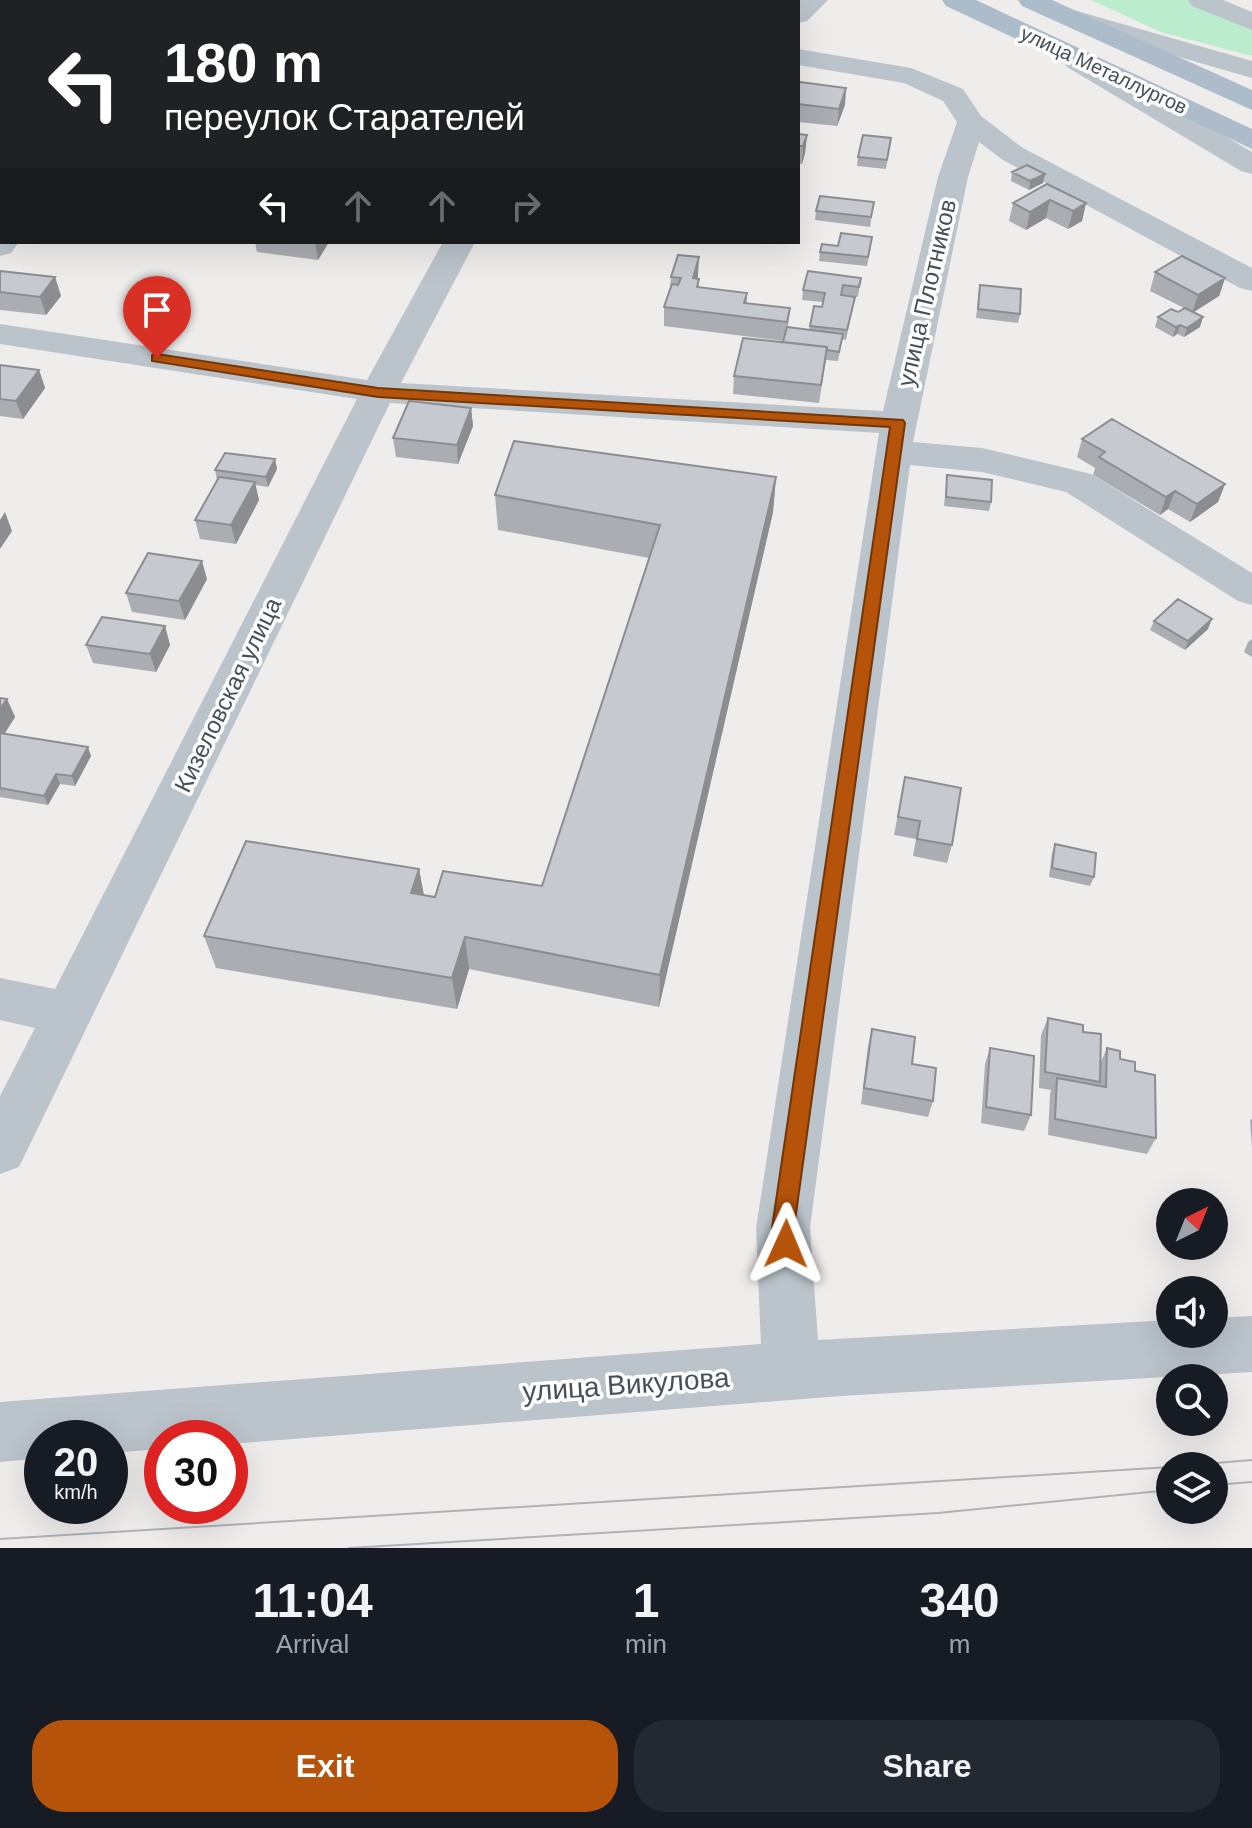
<!DOCTYPE html>
<meta charset="utf-8">
<style>
:root{--surface:#171b24;--page:#242831;--text:#f1f3f6;--muted:#9ea1a6;--accent:#b45309}
body{margin:0;font-family:Helvetica,sans-serif;background:var(--page);color:var(--text);height:100vh;display:flex;flex-direction:column;font-size:30px;white-space:nowrap}
*{box-sizing:border-box;margin:0}
p{font-size:26px;color:var(--muted)}
.icon{flex:none;width:44px;height:44px;fill:none;stroke:currentColor;stroke-width:2;stroke-linecap:round;stroke-linejoin:round}
.map{position:relative;height:1548px;overflow:hidden}
.side{display:flex;flex-direction:column;background:var(--surface);flex:1}
.side>*{flex:none}
.banner{position:absolute;left:0px;top:0px;width:800px;height:244px;box-shadow:0 8px 32px #0002;background:#202124;color:#fff;overflow:hidden}
.needle{width:52px;rotate:43deg}
.tools{position:absolute;left:1156px;top:1188px;display:grid;gap:16px}
.tools a{display:grid;place-items:center;width:72px;height:72px;border-radius:50%;background:var(--surface);box-shadow:0 8px 32px #0002;font-size:40px}
.speed{position:absolute;left:24px;top:1420px;display:flex;gap:16px;font-size:40px;font-weight:700;text-align:center}
.speed>*{display:grid;place-content:center;width:104px;height:104px;border-radius:50%;background:var(--surface);box-shadow:0 8px 32px #0002;line-height:1}
.speed small{font-size:20px;font-weight:400}
.speed .limit{border:12px solid #d22;background:#fff;color:#111}
.pin{position:absolute;display:grid;place-items:center;width:68px;height:68px;color:#fff;margin:-82px -34px;border-radius:50% 50% 50% 0;rotate:-45deg;box-shadow:0 0 8px #0007}
.pin .icon{rotate:45deg}
.me{position:absolute;width:88px;margin:-44px;rotate:1deg;stroke-linejoin:round;filter:drop-shadow(0 0 6px #0008)}
.turn{display:flex;align-items:center;gap:28px;height:168px;padding:0 32px;font-size:36px}
.turn .icon{width:104px;height:104px;stroke-width:2.5}
.turn b{display:block;font-size:56px;line-height:68px}
.lanes{display:flex;align-items:center;height:76px;padding:0 32px;background:#0003;justify-content:center;gap:40px;direction:ltr}
.lanes .off{opacity:.35}
.eta{display:flex;justify-content:space-evenly;align-items:center;height:136px;text-align:center}
.eta b{font-size:48px;font-weight:700;line-height:56px}
.cta{display:flex;gap:16px;margin-top:auto;padding:16px 32px}
.cta a{flex:1;height:92px;border-radius:32px;background:var(--accent);color:#fff;font-size:32px;font-weight:700;line-height:92px;text-align:center}
.cta a+a{background:var(--page);color:var(--text)}
.map>svg:first-child{display:block}
.green{fill:#bbecce}
.lines{fill:none;stroke-linecap:round;stroke-linejoin:round}
.minor{fill:#bbc4cb;fill-rule:evenodd}
.major{fill:#adbccb;fill-rule:evenodd}
.tram{stroke:#afb2b7;stroke-width:2}
.wall{fill:#aaadb2}
.shaded-wall{fill:#8b8d91}
.building{fill:#c6c9cf;stroke:#8b8d91;stroke-width:2}
.route{fill:#b45309;stroke:#753606;stroke-width:2}
.labels{text-anchor:middle;stroke-width:7;stroke-linejoin:round;paint-order:stroke}
.far-street-label{font-size:20px;fill:#455059;stroke:#fff}
.street-label{font-size:24px;fill:#455059;stroke:#fff}
.near-street-label{font-size:28px;fill:#455059;stroke:#fff}
</style>
<div class="map">
<svg width="1252" height="1548" viewBox="0 0 1252 1548">
<rect width="100%" height="100%" fill="#efecec"/>
<!-- green -->
<path class="green" d="M1091,0H1190L1252,27V56L1161,32Z"/>
<g class="lines">
<!-- minor -->
<path class="minor" d="M216,0H260L261,2H217Z
M799,0H828L807,21L798,23Z
M1188,0H1223L1252,12V30L1192,6Z
M1070,9L1252,61V78L1061,23L1057,17L1061,11Z
M798,49L911,68L963,89L981,116L1023,148L1252,268V291L1240,288L1003,160L979,142L968,177L913,442L982,448L1091,474L1252,573V605L1238,601L1066,492L982,472L910,465L810,1228L818,1340L1170,1320V1334H1214V1318L1252,1316V1372L841,1396L230,1444V1438H162V1449L110,1453V1438H42V1458L0,1462V1402L761,1344L756,1228L879,433L390,403L19,1167L0,1174V1096L35,1028L0,1020V978L55,989L357,399L0,344V324L367,380L443,242H475L401,383L883,411L938,177L957,122L943,101L904,83L798,65Z
M1077,53L1087,55L1252,152V174L1241,171L1067,67L1063,61L1067,55Z
M0,233L2,242H19L11,253L0,256Z"/>
<!-- major -->
<path class="major" d="M942,0H976L1252,129V149L946,6Z
M1018,0H1052L1252,90V110L1022,6Z"/>
<!-- tram -->
<path class="tram" d="M1180,1466L1252,1460
M1214,1485L1252,1482
M0,1539L1170,1467
M349,1548L938,1513L1170,1490"/>
</g>
<!-- wall -->
<path class="wall" d="M493,0H549L548,2H494Z
M798,87L846,88L845,105L837,126L798,122Z
M798,134L807,135L805,153L802,164H798Z
M891,138L886,169L857,166L858,157Z
M1012,172L1045,174L1043,183L1029,190L1011,181Z
M1047,184L1086,203L1082,221L1068,229L1046,218L1026,230L1009,221L1013,203Z
M874,202L870,227L815,220L816,211Z
M255,242H329L318,260L257,252Z
M838,246H871L867,266L819,261L820,252Z
M0,271L55,277L61,296L46,315L0,310Z
M1155,272L1225,278L1219,296L1194,312L1200,327L1184,337L1177,334L1173,337L1155,327L1158,317L1178,312L1184,308L1150,291Z
M698,276L697,279L699,287L747,293V303L790,308L788,327L809,330L810,326L822,307L823,302L802,300L803,290L861,278L858,297L842,295L853,306L846,340L842,339L838,361L826,360L819,403L733,394L734,376L783,342L784,341L664,326V307L670,289L671,277Z
M980,285L1020,314L1018,323L976,318Z
M0,365L39,370L45,388L23,419L0,416Z
M471,408L473,426L458,464L396,457L393,438Z
M1082,439L1225,484L1218,502L1190,522L1168,509L1160,515L1093,475L1095,468L1077,457Z
M275,459L277,469L268,487L255,485L259,500L236,544L200,539L195,520L217,480L215,470Z
M947,475L991,502L989,511L944,506Z
M776,477L773,512L659,1007L469,969L457,1009L216,968L204,936L419,869L424,895L435,897L542,886L649,558L498,530L495,495Z
M207,579L185,620L132,612L126,593Z
M1154,621L1208,629L1185,650L1150,630Z
M165,626L170,645L156,672L93,663L86,645Z
M1252,639V657L1244,652L1248,642Z
M0,698L7,699L15,717L4,734L91,756L75,786L60,784L48,805L0,797Z
M905,777L952,845L947,863L913,856L916,839L894,835Z
M1055,844L1094,877L1090,886L1049,877L1052,853Z
M1048,1018L1083,1032L1100,1064L1107,1048L1135,1071L1156,1138L1147,1154L1048,1135L1050,1094L1051,1090L1039,1088L1041,1035Z
M872,1029L912,1064L933,1101L928,1117L861,1104L868,1046Z
M990,1048L1031,1115L1024,1131L981,1123L985,1064Z
M1252,1118V1148L1250,1121Z"/>
<!-- shaded-wall -->
<path class="shaded-wall" d="M846,88L845,105L837,126L839,109Z
M807,135L805,153L802,164L803,146Z
M2,142V165L0,167V144Z
M1045,174L1043,183L1029,190L1030,181Z
M1050,200L1046,218L1026,230L1030,212Z
M1086,203L1082,221L1068,229L1073,211Z
M315,242H329L318,260Z
M699,257L698,276L692,296L693,278Z
M55,277L61,296L46,315L40,297Z
M1225,278L1219,296L1192,313L1198,295Z
M1203,317L1200,327L1184,337L1187,328Z
M1180,325L1177,334L1173,337L1176,327Z
M39,370L45,388L23,419L16,401Z
M471,408L473,426L458,464L457,445Z
M275,459L277,469L268,487L266,477Z
M776,477L773,512L659,1007L660,975Z
M255,482L259,500L236,544L231,525Z
M1225,484L1218,502L1190,522L1197,504Z
M1175,491L1168,509L1160,515L1166,497Z
M5,512L12,531L0,549V520Z
M202,561L207,579L185,620L179,601Z
M1212,619L1208,629L1185,650L1188,641Z
M165,626L170,645L156,672L150,654Z
M7,699L15,717L0,741V709Z
M88,747L91,756L75,786L72,776Z
M56,774L60,784L48,805L44,796Z
M419,869L425,902L411,893Z
M465,937L469,969L457,1009L452,978Z"/>
<!-- building -->
<path class="building" d="M43,0H57L73,2H40Z
M572,0H590L589,2H572Z
M654,0H705L704,2H653Z
M800,82L846,88L839,109L798,104V87Z
M0,126H2V142L0,144Z
M798,134L807,135L803,146H798Z
M863,135L891,138L887,160L858,157Z
M1027,165L1045,174L1030,181L1012,172Z
M1047,184L1086,203L1073,211L1050,200L1030,212L1013,203Z
M820,196L874,202L871,217L816,211Z
M841,233L872,237L868,257L820,252L822,244L838,246Z
M678,255L699,257L693,278L699,279L697,287L747,293L744,303L790,308L787,322L664,307L672,284L678,285L681,278L671,277Z
M1182,256L1225,278L1198,295L1155,272Z
M0,271L55,277L40,297L0,292Z
M808,271L861,278L859,287L843,285L841,295L855,297L847,330L810,326L814,306L822,307L825,293L803,290Z
M980,285L1021,289L1020,314L978,309Z
M1185,308L1203,317L1187,328L1180,325L1176,327L1158,317L1171,309L1178,312Z
M787,327L843,334L839,352L827,350V347L783,342Z
M743,338L827,347L821,385L734,376Z
M0,365L39,370L16,401L0,399Z
M409,401L471,408L457,445L393,438Z
M1112,419L1225,484L1197,504L1175,491L1166,497L1099,457L1105,452L1082,439Z
M514,441L776,477L660,975L465,937L452,978L204,936L246,841L419,869L411,893L435,897L443,871L542,886L660,525L495,495Z
M225,453L275,459L266,477L215,470Z
M947,475L992,480L991,502L946,497Z
M219,477L255,482L231,525L195,520Z
M148,553L202,561L179,601L126,593Z
M1178,599L1212,619L1188,641L1154,621Z
M102,617L165,626L150,654L86,645Z
M0,698L7,699L0,709Z
M0,733L88,747L72,776L56,774L44,796L0,788Z
M905,777L961,788L952,845L917,839L920,821L898,817Z
M1055,844L1096,853L1094,877L1052,868Z
M1048,1018L1083,1025V1032L1101,1034L1100,1082L1045,1072Z
M872,1029L915,1037L912,1064L936,1068L933,1101L864,1088Z
M990,1048L1034,1056L1031,1115L986,1107Z
M1107,1048L1120,1051V1059L1135,1062V1071L1155,1075L1156,1138L1055,1119L1057,1078L1106,1087Z"/>
<!-- route -->
<path class="route" d="M157,354L378,388L903,420L905,423L794,1228L797,1244L794,1251L786,1254L778,1251L772,1228L890,427L378,397L152,361V355Z"/>
<g class="labels">
<!-- far-street labels -->
<g class="far-street-label">
<text transform="translate(1104 70) rotate(25)" y="7">улица Металлургов</text>
</g>
<!-- street labels -->
<g class="street-label">
<text transform="translate(927 293) rotate(-77)" y="8">улица Плотников</text>
<text transform="translate(228 695) rotate(-64)" y="8">Кизеловская улица</text>
</g>
<!-- near-street labels -->
<g class="near-street-label">
<text transform="translate(626 1384) rotate(-4)" y="10">улица Викулова</text>
</g>
</g>
</svg>
<div class="tools">
<a><svg class="needle" viewBox="-14 -14 28 28"><path d="M0-13l5 13h-10z" fill="#e53935"/><path d="M0 13l5-13h-10z" fill="#9ea1a6"/></svg></a>
<a><svg class="icon" aria-label="sound" viewBox="0 0 24 24"><path d="M4 9h4l5-4v14l-5-4H4zM17 9q2 3 0 6"/></svg></a>
<a><svg class="icon" aria-label="search" viewBox="0 0 24 24"><circle cx="10" cy="10" r="6"/><path d="M15 15l6 6"/></svg></a>
<a><svg class="icon" aria-label="layers" viewBox="0 0 24 24"><path d="M12 4l9 5-9 5-9-5zM3 14l9 5 9-5"/></svg></a>
</div>
<div class="speed"><div>20<small>km/h</small></div><div class="limit">30</div></div>
<div class="pin" style="left:157px;top:358px;background:#d93025"><svg class="icon" aria-label="arrive" viewBox="0 0 24 24"><path d="M6 21V4h12l-3 4 3 4H6"/></svg></div>
<svg class="me" style="left:786px;top:1244px" viewBox="-20 -20 40 40"><path d="M0-17L14 15 0 8-14 15z" fill="#b45309" stroke="#fff" stroke-width="4"/></svg>
<div class="banner">
<div class="turn"><svg class="icon" aria-label="left" viewBox="0 0 24 24"><path d="M17 20v-9H6M10 6l-5 5 5 5"/></svg><div><b>180 m</b>переулок Старателей</div></div>
<div class="lanes"><svg class="icon" aria-label="left" viewBox="0 0 24 24"><path d="M17 20v-9H6M10 6l-5 5 5 5"/></svg><svg class="icon off" aria-label="ahead" viewBox="0 0 24 24"><path d="M12 20V5M6 11l6-6 6 6"/></svg><svg class="icon off" aria-label="ahead" viewBox="0 0 24 24"><path d="M12 20V5M6 11l6-6 6 6"/></svg><svg class="icon off" aria-label="right" viewBox="0 0 24 24"><path d="M7 20v-9h11M14 6l5 5-5 5"/></svg></div>
</div>
</div>
<section class="side">
<div class="eta">
<div><b>11:04</b><p>Arrival</p></div>
<div><b>1</b><p>min</p></div>
<div><b>340</b><p>m</p></div>
</div>
<div class="cta"><a>Exit</a><a>Share</a></div>
</section>
